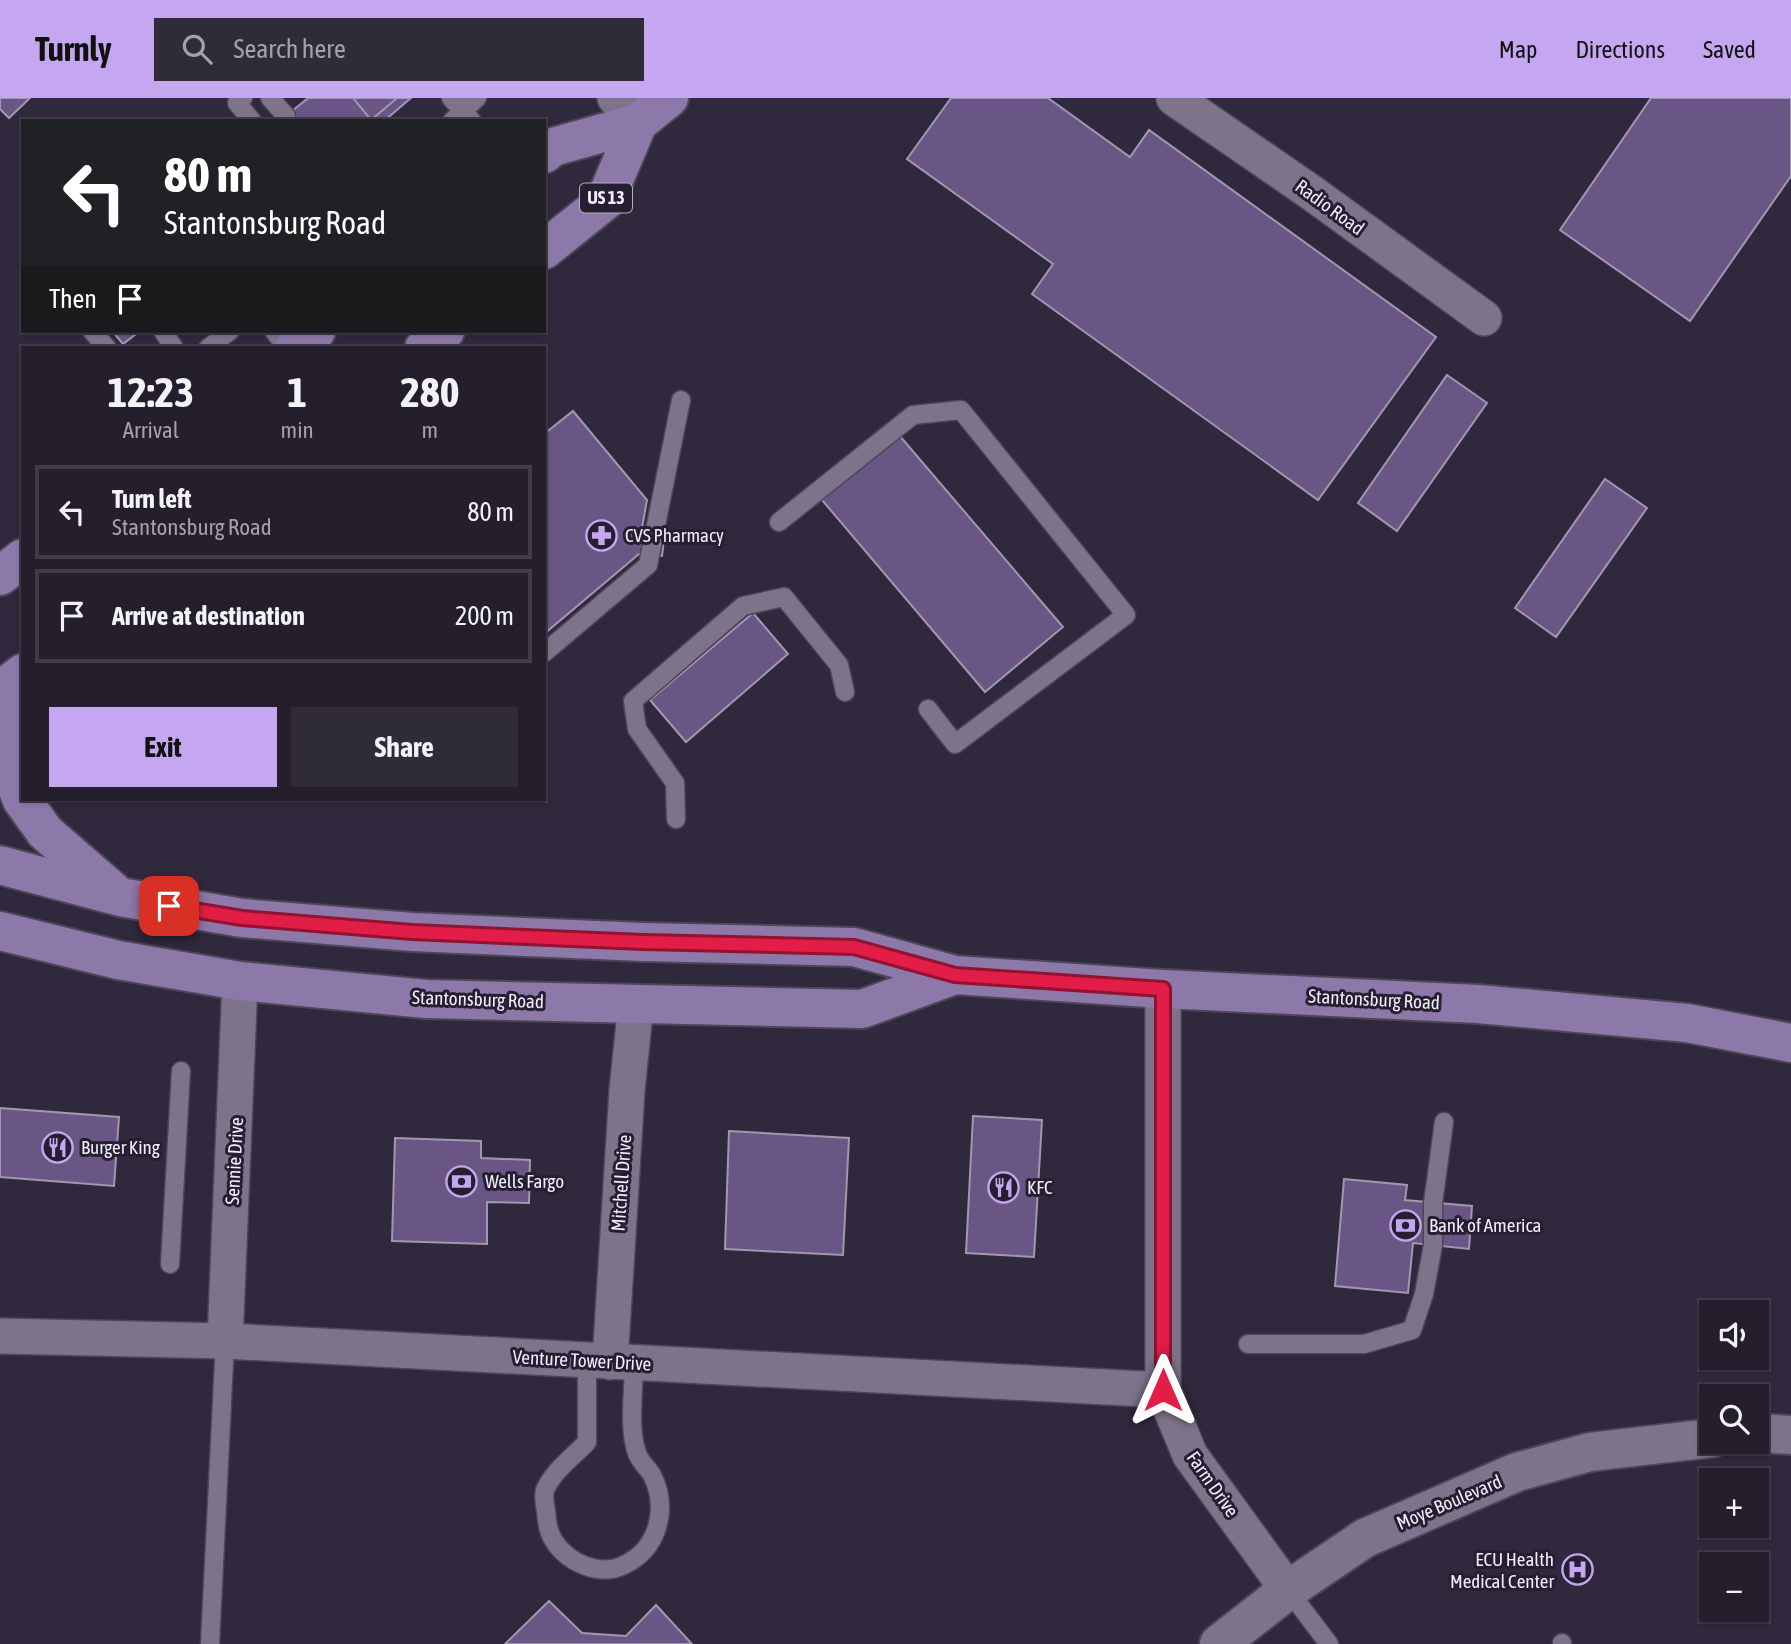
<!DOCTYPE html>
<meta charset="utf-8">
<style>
:root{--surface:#241e2d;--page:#302b39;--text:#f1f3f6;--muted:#a3a2aa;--line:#413c49;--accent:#c5a7f1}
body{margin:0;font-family:"Asap Condensed",sans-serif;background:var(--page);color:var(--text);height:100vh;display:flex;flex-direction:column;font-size:26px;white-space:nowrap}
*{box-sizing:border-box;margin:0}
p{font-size:23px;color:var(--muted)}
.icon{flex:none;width:38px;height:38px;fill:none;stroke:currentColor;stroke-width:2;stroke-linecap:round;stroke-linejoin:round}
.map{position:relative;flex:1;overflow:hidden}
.details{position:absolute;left:21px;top:248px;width:525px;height:455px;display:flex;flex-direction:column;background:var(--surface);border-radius:0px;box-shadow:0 2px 5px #0004,0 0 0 2px var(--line)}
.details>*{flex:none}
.guide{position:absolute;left:21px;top:21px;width:525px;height:214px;border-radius:0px;box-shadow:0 2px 5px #0004,0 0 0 2px var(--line);background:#202124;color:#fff;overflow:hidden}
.fabs{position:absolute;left:1699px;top:1202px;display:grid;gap:14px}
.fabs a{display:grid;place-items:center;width:70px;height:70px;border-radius:0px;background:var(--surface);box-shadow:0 2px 5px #0004,0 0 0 2px var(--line);font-size:35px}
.pin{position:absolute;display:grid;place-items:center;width:60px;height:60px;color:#fff;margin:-30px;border-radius:14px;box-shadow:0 4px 10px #0006}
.me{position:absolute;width:77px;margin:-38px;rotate:0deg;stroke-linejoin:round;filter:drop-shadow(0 0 5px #0008)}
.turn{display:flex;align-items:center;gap:24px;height:147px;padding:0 28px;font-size:32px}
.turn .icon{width:91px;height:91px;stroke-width:2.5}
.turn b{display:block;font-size:49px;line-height:60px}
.then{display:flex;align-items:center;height:66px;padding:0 28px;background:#0003;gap:14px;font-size:26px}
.eta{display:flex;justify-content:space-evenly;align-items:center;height:119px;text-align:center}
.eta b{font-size:42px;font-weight:700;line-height:49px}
.action{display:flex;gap:14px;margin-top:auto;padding:14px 28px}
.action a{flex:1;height:80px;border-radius:0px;background:var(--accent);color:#111;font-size:28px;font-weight:700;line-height:80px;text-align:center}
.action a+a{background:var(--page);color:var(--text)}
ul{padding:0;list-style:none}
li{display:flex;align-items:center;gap:21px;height:94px;margin:0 14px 10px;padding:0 14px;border:4px solid var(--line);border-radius:0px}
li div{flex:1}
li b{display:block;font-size:26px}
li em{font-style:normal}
header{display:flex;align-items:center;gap:42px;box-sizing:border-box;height:98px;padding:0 35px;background:var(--accent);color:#111}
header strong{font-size:33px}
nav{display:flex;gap:38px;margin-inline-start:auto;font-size:24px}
.search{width:490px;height:63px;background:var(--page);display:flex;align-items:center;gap:18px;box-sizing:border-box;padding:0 24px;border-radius:0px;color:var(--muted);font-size:26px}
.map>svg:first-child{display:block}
.building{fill:#695684;stroke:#a198b0;stroke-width:2}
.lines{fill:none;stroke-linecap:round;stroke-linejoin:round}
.service-casing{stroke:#4c4657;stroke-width:21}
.minor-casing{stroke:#4c4657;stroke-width:38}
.tertiary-casing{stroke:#4c4657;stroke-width:42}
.primary-casing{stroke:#4c4657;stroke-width:42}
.service{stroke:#7d748b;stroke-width:18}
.minor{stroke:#7d748b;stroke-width:35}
.tertiary{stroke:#7d748b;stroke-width:38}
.primary{stroke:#8c78a9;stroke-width:38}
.route-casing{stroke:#92132f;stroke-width:18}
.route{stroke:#e11d48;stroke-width:12}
.labels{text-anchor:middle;stroke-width:6;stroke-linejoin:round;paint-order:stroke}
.shield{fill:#261f32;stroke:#b5afbe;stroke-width:2}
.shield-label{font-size:18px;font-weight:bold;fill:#f2edfa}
.street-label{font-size:19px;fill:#f2edfa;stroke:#261f32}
.poi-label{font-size:19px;fill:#f2edfa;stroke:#261f32;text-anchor:start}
</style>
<header>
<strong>Turnly</strong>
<div class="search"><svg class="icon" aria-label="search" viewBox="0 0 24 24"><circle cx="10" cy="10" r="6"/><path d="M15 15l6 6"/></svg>Search here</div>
<nav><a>Map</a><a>Directions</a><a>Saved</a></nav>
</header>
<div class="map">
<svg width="1791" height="1546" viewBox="0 0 1791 1546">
<rect width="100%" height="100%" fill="#30283c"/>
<!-- building -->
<path class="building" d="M0,0H30L9,20L0,11Z
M308,0H397L370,23H280Z
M353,0H411L384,23H372Z
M951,0H1048L1130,59L1149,32L1436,239L1318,402L1032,196L1053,166L907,61Z
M1651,0H1791V78L1690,223L1560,132Z
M114,233H140L123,246L113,234Z
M1447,277L1487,305L1397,433L1358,405Z
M573,313L647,402L642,430L665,434L662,458L639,456L544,536V336Z
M899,337L1063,529L985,594L822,402Z
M1605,381L1647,410L1556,539L1515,510Z
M753,515L788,556L686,644L650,602Z
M0,1010L119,1019L114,1088L0,1079Z
M973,1018L1042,1022L1034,1159L966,1155Z
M729,1033L849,1040L843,1157L725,1151Z
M395,1040L481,1043V1060L530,1062L529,1105L487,1104V1146L392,1143Z
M1344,1081L1407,1087L1405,1102L1472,1108L1469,1151L1413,1145L1408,1195L1335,1188Z
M549,1503L582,1535L626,1538L656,1507L692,1546H505Z"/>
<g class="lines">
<defs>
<path id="service" d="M243,0L237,5L252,23
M270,0L286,18
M451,0L472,23
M452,23L477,0
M92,233L107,250
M163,233L174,250
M274,233L287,250
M208,250L230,233
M779,424L913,317L961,312L1126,517L955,646L928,611
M544,555L648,467L681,302
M676,721L675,685L637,631L633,603L743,508L784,499L839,567L845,594
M170,1166L181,973
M1248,1246H1364L1412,1232L1424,1196L1433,1147V1105L1444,1024
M587,1262V1344C573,1359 553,1373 545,1392C543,1398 545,1407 546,1413C547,1424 548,1434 554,1443C568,1465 600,1479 624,1467C658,1451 669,1411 652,1377C648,1370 640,1364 637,1355C628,1331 634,1291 634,1265
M1288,1492L1329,1546
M210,1546L225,1243
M1562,1546V1545"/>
<path id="minor" d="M615,0L638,25
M1174,0L1312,95L1484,220
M1163,891V1292L1190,1357L1288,1492
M0,1238L225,1243L1163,1292
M225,1243L240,883
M610,1264L627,992L636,906"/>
<path id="tertiary" d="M1757,1335L1791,1337
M1219,1546L1288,1492L1365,1440L1517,1374L1590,1354L1712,1340"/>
<path id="primary" d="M544,56L553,49L638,25L669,0
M544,152L605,103L638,25
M294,250L316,233
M424,250L445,233
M0,478L23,460
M0,593L23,575
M23,606L10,638L11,675L22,702L45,734L113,793
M0,767L120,799L242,820L412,834L643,844L854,849L955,877L1163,891L1478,906L1687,925L1791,945
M0,833L118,862L240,883L426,901L862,911L955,877"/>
</defs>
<!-- service casing -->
<use href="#service" class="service-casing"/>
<!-- minor casing -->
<use href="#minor" class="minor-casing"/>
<!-- tertiary casing -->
<use href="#tertiary" class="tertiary-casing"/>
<!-- primary casing -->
<use href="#primary" class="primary-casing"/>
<!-- service -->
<use href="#service" class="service"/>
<!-- minor -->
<use href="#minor" class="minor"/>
<!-- tertiary -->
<use href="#tertiary" class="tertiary"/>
<!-- primary -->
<use href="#primary" class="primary"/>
</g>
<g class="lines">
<defs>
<path id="route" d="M169,808L242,820L412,834L643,844L854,849L955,877L1163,891V1292"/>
</defs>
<!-- route casing -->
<use href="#route" class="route-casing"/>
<!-- route -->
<use href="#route" class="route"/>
</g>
<!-- icons -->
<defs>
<symbol id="pharmacy-ring" viewBox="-11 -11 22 22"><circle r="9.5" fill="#261f32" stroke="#c5a7f1" stroke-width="1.5"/><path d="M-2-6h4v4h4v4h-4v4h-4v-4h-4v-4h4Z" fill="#c5a7f1"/></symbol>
<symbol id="restaurant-ring" viewBox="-11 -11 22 22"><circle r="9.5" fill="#261f32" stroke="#c5a7f1" stroke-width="1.5"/><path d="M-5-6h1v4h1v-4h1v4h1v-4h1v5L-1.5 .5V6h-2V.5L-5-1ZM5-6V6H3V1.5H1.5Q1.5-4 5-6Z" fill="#c5a7f1"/></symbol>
<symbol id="bank-ring" viewBox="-11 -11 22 22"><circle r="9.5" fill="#261f32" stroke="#c5a7f1" stroke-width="1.5"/><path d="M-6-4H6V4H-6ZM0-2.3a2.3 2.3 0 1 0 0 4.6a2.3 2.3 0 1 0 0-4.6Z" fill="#c5a7f1"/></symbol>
<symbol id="hospital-ring" viewBox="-11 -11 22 22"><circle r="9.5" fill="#261f32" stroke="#c5a7f1" stroke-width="1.5"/><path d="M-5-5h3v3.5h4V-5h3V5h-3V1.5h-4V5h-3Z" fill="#c5a7f1"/></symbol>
</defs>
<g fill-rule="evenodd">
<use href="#pharmacy-ring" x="584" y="420" width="35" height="35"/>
<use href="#restaurant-ring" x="40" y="1032" width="35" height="35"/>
<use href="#bank-ring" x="444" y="1066" width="35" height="35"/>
<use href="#restaurant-ring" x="986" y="1072" width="35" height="35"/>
<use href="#bank-ring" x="1388" y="1110" width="35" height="35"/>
<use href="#hospital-ring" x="1560" y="1454" width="35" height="35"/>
</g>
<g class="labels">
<!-- shield labels -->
<rect class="shield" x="580" y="85.5" width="52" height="29" rx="5"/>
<g class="shield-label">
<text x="606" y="106">US 13</text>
</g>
<!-- street labels -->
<g class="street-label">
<text transform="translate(1330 109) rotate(36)" y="7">Radio Road</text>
<text transform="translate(478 901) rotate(2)" y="7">Stantonsburg Road</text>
<text transform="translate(1374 901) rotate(3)" y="7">Stantonsburg Road</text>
<text transform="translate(234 1063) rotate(-87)" y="7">Sennie Drive</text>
<text transform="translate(621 1085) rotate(-86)" y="7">Mitchell Drive</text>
<text transform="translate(582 1262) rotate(3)" y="7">Venture Tower Drive</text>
<text transform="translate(1213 1386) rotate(55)" y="7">Farm Drive</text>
<text transform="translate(1449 1404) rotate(-23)" y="7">Moye Boulevard</text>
</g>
<!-- poi labels -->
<g class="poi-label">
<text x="625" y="444">CVS Pharmacy</text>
<text x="81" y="1056">Burger King</text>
<text x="485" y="1090">Wells Fargo</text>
<text x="1027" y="1096">KFC</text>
<text x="1429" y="1134">Bank of America</text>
<text x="1554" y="1468" text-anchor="end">ECU Health<tspan x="1554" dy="22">Medical Center</tspan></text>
</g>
</g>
</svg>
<div class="fabs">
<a><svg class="icon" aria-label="sound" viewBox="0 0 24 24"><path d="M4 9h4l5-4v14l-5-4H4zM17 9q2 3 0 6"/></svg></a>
<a><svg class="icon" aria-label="search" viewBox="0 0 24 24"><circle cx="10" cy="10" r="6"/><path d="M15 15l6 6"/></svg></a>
<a>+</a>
<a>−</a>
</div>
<div class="pin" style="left:169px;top:808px;background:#d93025"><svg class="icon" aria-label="arrive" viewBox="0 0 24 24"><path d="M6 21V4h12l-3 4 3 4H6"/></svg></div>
<svg class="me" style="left:1163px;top:1292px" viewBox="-20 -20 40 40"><path d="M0-17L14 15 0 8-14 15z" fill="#e11d48" stroke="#fff" stroke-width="4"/></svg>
<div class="guide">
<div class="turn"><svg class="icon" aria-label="left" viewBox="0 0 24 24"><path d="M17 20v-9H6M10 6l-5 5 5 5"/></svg><div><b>80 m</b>Stantonsburg Road</div></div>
<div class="then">Then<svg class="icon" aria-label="arrive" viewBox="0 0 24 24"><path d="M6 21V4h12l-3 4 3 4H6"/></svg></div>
</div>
<section class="details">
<div class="eta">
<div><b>12:23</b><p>Arrival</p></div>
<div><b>1</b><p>min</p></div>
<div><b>280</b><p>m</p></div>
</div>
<ul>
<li><svg class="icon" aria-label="left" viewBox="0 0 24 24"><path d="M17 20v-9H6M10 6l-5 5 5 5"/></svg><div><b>Turn left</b><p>Stantonsburg Road</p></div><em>80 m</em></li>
<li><svg class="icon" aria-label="arrive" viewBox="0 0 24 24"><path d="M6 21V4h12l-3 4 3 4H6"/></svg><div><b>Arrive at destination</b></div><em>200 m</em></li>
</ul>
<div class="action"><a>Exit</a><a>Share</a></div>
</section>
</div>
